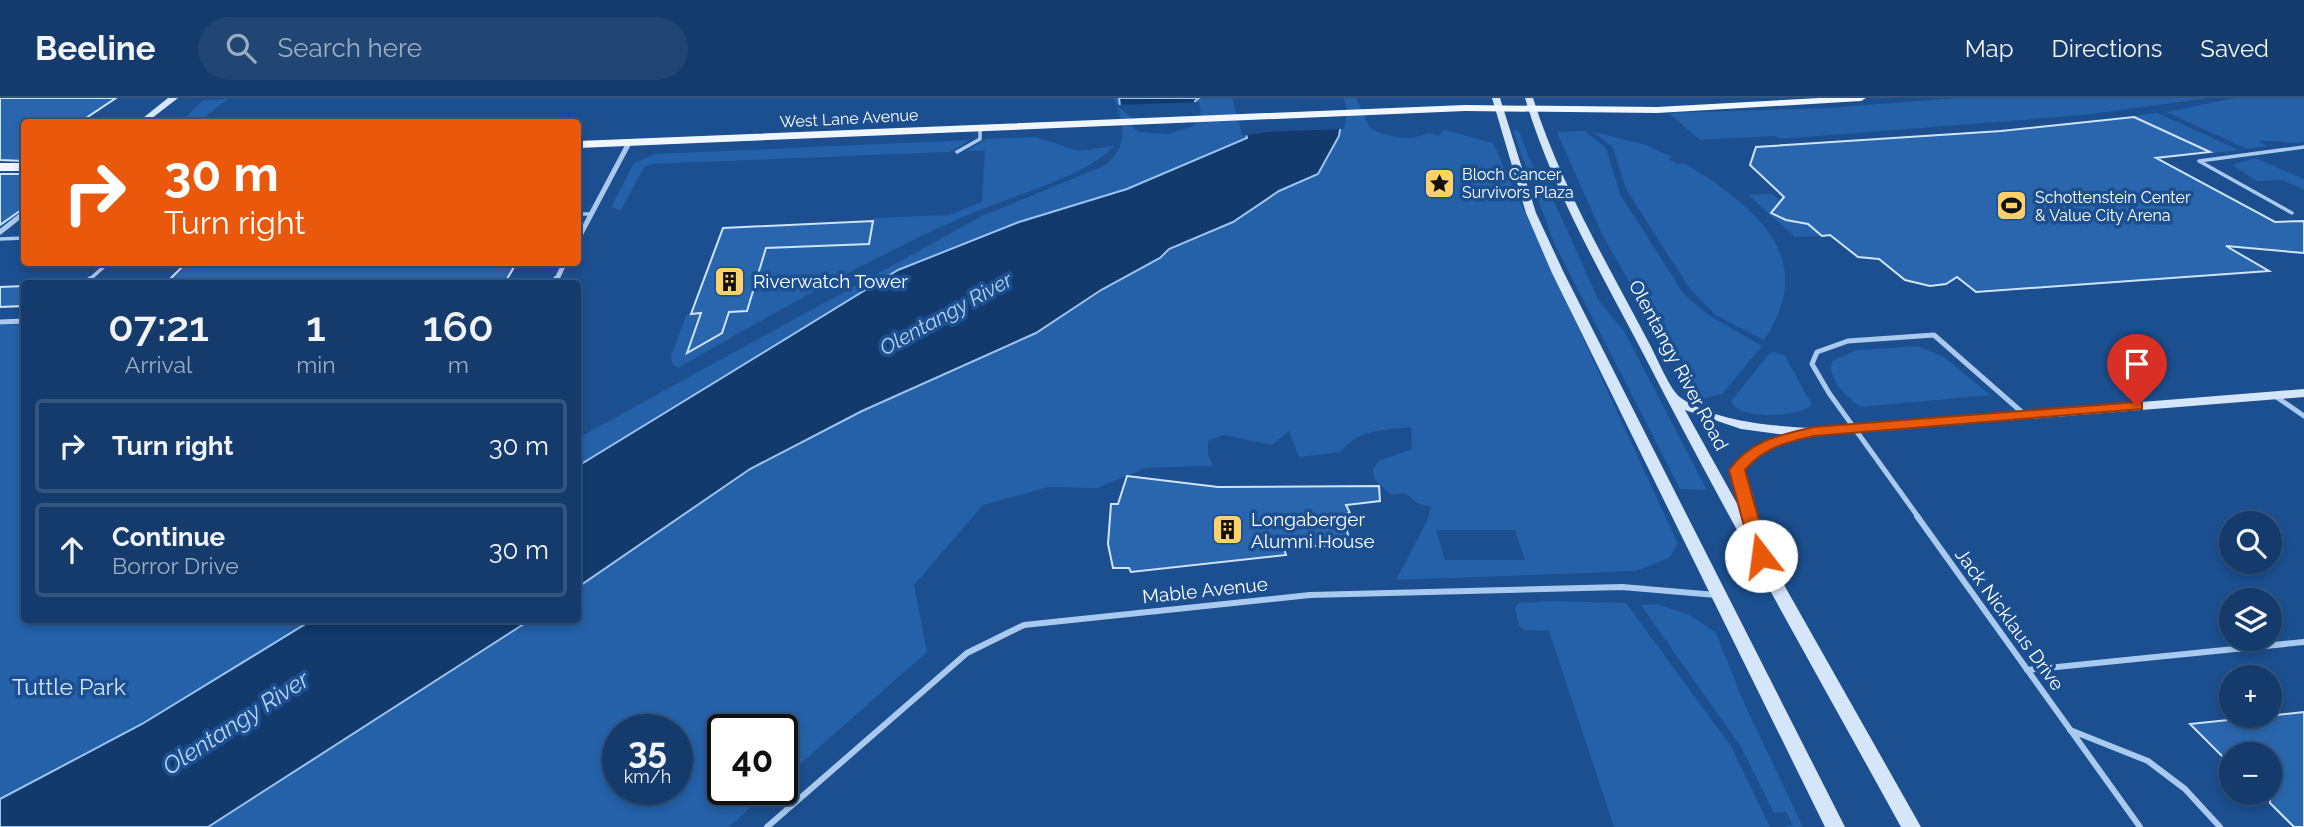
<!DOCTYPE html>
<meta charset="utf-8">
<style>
:root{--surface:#143b6b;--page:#214673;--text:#f1f3f6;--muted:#9dadc1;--line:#33557e}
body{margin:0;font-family:Raleway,sans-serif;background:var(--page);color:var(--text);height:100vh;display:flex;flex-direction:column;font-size:26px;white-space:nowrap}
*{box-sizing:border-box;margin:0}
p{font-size:23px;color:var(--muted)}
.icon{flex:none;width:38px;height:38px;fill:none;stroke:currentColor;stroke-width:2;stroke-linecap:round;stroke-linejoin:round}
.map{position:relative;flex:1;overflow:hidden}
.details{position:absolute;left:21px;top:182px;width:560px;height:343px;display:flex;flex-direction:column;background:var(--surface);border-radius:7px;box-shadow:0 4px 10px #0003,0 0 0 2px var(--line)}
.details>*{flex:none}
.hud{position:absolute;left:21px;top:21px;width:560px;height:147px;border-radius:7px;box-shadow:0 4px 10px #0003,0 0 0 2px var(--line);background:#ea580c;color:#fff;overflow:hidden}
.tools{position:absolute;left:2219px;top:413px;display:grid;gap:14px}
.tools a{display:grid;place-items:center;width:63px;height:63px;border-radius:50%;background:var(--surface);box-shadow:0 4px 10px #0003,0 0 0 2px var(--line);font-size:35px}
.speed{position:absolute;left:602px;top:616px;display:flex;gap:14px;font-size:35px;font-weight:700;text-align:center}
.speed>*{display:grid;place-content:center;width:91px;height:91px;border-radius:50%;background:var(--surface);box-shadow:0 4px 10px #0003,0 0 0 2px var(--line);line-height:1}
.speed small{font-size:18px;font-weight:400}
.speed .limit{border:4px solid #111;border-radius:10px;background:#fff;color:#111}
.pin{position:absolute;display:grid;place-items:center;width:60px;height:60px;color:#fff;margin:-72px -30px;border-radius:50% 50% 50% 0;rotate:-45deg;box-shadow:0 0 7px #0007}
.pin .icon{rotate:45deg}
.me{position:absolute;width:77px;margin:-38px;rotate:345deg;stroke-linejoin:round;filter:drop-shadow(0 0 5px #0008)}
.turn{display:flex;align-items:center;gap:24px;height:147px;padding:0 28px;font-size:32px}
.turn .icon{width:91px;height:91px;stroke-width:2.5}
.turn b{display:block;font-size:49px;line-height:60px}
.eta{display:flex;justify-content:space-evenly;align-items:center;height:119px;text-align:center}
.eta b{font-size:42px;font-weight:600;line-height:49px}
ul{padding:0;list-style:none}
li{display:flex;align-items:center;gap:21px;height:94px;margin:0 14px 10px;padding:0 14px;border:4px solid var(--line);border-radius:7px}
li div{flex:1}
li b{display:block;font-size:26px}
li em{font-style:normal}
header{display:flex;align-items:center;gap:42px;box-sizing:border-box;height:98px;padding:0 35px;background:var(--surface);border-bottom:2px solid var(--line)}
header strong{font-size:33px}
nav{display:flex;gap:38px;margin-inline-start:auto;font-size:24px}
.search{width:490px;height:63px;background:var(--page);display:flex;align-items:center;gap:18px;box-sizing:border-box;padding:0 24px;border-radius:38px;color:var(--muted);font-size:26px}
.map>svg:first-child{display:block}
.green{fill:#2461a8;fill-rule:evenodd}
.water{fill:#123a6d;stroke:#9cc4f0;stroke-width:2}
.pier{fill:#1b4f8f}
.building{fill:#2a66ad;stroke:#cfe3fa;stroke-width:2}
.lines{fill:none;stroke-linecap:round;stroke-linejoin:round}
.lane-far2{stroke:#a9c9ee;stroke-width:3.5}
.lane-far1{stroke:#a9c9ee;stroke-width:5}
.lane{stroke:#a9c9ee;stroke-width:6}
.street-far1{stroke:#a9c9ee;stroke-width:5}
.street{stroke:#a9c9ee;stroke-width:6}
.secondary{fill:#d6e6fa;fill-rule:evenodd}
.primary{fill:#f0f6ff;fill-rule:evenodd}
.route{fill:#ea580c;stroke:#983908;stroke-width:2}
.labels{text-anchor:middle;stroke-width:7;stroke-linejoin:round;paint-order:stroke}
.far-street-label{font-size:16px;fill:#fff;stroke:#1b4f8f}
.far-poi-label{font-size:16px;fill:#fff;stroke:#1b4f8f;text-anchor:start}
.poi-label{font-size:19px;fill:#fff;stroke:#1b4f8f;text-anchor:start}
.street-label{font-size:19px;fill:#fff;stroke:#1b4f8f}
.water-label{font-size:21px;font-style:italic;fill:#b5d3f5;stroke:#1b4f8f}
.near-park-label{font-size:23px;fill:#cfe3fa;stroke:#1b4f8f}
.near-water-label{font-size:24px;font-style:italic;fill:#b5d3f5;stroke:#1b4f8f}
</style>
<header>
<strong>Beeline</strong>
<div class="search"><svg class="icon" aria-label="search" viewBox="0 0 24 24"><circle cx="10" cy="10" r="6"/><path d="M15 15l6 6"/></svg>Search here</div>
<nav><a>Map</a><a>Directions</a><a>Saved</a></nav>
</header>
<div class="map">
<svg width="2304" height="729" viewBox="0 0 2304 729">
<rect width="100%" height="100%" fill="#1b4f8f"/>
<!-- green -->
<path class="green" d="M1114,0H1119V4L1196,12L1195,3L1199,0H1236L1247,40L1127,91L1019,124L898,172L578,368V340L982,118L1106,67C1129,47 1124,27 1114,0Z
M1341,0H1356L1370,30C1390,40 1411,44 1428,35L1438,38L1444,32L1493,45L1678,446L1669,460L1636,473L1396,482L1426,425L1431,409L1417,405L1405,395L1391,397L1375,382L1373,372L1378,363L1412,351L1411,329C1385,332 1358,331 1341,354L1299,359L1289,333L1272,347L1224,337L1208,343V356L1213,368L1146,370L1097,390L1049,389L983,407L914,487L927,554L782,682V632H723V691H771L729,729H208L530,522H578V489L750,371L862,313L1036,235L1101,192L1160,160L1169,151L1233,124L1279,93L1318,76L1339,38L1343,14ZM1436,432H1515L1525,462H1445ZM618,632H677V691H618Z
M1957,0H2209L2084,17L1780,41L1775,38L1700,42L1669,15L1828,10Z
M2235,0H2304V44C2288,46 2274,42 2258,43L2268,48L2247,51L2166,14Z
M228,1L198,24H181L203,2Z
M2158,15L2162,17L2239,52L2213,55L2132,18Z
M1515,32L1519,33L1530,62L1553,101L1599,203L1624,233L1707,392L1680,391L1554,145L1513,33Z
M1585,33L1606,50L1620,96L1683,195L1707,216L1762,248L1722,296L1698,302L1693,298L1602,136L1557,34Z
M1594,34L1646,47L1672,59L1668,61L1678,66L1684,65C1752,107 1821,157 1764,242L1715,217L1690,191L1626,91L1613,50Z
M1036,39L1078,53L1114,48C1086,80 997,102 956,122C861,165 769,218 678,270L672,266L671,257L687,216L747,213L765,153L773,150L869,146L873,120L949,117L982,104L985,53H966L986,41Z
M970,42L950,54L653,66L644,69L621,112L611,109L634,65L655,56Z
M2255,60L2304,81V92L2283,82L2257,83L2232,67Z
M1772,96L1785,106L1773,113L1776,118L1808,126L1822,138L1795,139L1748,97Z
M24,226V522H312L142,626L0,701V227Z
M1918,248L1944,259L1990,297L1861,309C1847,299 1827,282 1832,263L1857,252Z
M1775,254L1785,258L1812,307C1799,319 1738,323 1731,303L1770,255Z
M1551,503L1626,505L1731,648L1770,729H1614L1549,533L1524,532L1519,527L1515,510L1519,505Z
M1657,506L1690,517L1716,535L1744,605L1803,729H1783L1793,727L1786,714L1774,715L1741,649L1641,507Z"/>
<!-- water -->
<path class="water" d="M1119,0H1199L1195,3L1196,12L1135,18L1120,8Z
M1236,0H1341L1343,14L1339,38L1318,76L1279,93L1233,124L1169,151L1160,160L1101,192L1036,235L862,313L750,371L578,489V368L898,172L1019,124L1127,91L1247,40Z
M312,522H530L208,729H0V701L142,626Z"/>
<!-- pier -->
<path class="pier" d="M1232,0H1344L1347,14L1344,31L1266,34L1243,38Z
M1199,4L1201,16L1193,28L1168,36L1139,34L1132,28V20L1116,7Z"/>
<!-- building -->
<path class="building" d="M0,0H116L80,24H24V63L0,62Z
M2134,19L2210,54L2156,60L2275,124L2304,123V155L2226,148L2269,173L1976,194L1957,179L1946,186L1930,188L1905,182L1879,161L1858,159L1830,137L1822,138L1808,126L1786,122L1771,115L1784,99L1750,67L1756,49L2001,33Z
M24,76V110L0,127V76Z
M873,123L869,146L766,150L747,213L729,214L722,235L687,255L701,215L691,216L723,130Z
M187,164H517L504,186H165Z
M24,188V208L0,209V189Z
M1127,378L1218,389L1379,388L1380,403L1346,407L1350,415L1344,416L1350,448H1283L1286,457L1131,474L1129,470H1113L1108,446L1111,406H1118Z
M2304,614V729H2294L2270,705V656H2231V667L2190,626Z"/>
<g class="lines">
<!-- lane-far2 -->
<path class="lane-far2" d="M957,54L980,41V29
M2292,115L2199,63L2304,49
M578,116H591
M0,141L24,140
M88,183L109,164"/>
<!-- lane-far1 -->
<path class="lane-far1" d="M85,186L90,181
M0,224L24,223
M2275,298L2304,318
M1919,420L1829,295L1812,266L1817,254L1848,243L1934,237L2024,316"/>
<!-- lane -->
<path class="lane" d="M1917,418L2140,729
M2027,572L2304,544
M2070,632L2148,663L2185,691L2220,729
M767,729L967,555L1024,527L1310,497L1622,489L1716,497"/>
<!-- street-far1 -->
<path class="street-far1" d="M0,134L24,115
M578,141L629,45
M556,183L565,164"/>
<!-- street -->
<path class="street" d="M554,186L556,181"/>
<!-- secondary -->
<path class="secondary" d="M168,0H178L147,24H138Z
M1492,0H1500L1536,115L1564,175L1845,729H1825L1552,175L1526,115Z
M1525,0H1533C1560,86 1607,165 1649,245C1656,257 1670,293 1681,300C1717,324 1771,328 1814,330L2304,291V299L1814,338L1798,337L1797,342C1776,347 1759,356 1744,373L1763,437L1758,441L1921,729H1901C1815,573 1727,418 1645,259C1601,175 1552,91 1525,0ZM1685,312L1741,331L1785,337C1763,342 1744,353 1730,372L1740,411Z"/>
<!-- primary -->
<path class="primary" d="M1820,0H1866L1861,3L1657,15L1465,13L578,50V43L1465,7L1657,9Z
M0,65H24V73H0Z"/>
</g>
<!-- route -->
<path class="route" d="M2137,304L2142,305V311L1814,338C1787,344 1763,350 1745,372L1769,458L1761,463L1752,458L1729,372C1751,342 1780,337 1814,329Z"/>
<!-- icons -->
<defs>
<symbol id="sight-square" viewBox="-11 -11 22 22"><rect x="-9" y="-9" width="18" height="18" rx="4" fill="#ffd166" stroke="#1b4f8f"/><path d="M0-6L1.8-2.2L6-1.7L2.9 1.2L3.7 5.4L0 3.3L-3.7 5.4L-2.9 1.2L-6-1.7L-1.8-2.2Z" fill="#111"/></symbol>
<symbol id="stadium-square" viewBox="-11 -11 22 22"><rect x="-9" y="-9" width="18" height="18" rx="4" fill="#ffd166" stroke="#1b4f8f"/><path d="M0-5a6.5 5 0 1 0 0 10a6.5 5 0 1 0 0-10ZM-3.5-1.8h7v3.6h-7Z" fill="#111"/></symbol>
<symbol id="building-square" viewBox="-11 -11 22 22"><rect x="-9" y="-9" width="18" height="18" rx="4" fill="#ffd166" stroke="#1b4f8f"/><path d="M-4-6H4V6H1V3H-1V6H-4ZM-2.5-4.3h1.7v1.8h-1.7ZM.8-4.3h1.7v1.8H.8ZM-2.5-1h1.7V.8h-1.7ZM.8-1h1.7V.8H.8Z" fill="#111"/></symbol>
</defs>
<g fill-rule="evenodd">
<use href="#sight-square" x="1422" y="68" width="35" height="35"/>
<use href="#stadium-square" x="1994" y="90" width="35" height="35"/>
<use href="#building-square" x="712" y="166" width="35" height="35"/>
<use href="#building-square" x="1210" y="414" width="35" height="35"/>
</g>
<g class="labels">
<!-- far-street labels -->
<g class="far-street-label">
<text transform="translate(849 20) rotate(-3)" y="6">West Lane Avenue</text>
</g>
<!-- far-poi labels -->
<g class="far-poi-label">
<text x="1462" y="82">Bloch Cancer<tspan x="1462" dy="18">Survivors Plaza</tspan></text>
<text x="2035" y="105">Schottenstein Center<tspan x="2035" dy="18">&amp; Value City Arena</tspan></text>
</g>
<!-- poi labels -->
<g class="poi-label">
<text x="753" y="190">Riverwatch Tower</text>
<text x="1251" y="428">Longaberger<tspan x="1251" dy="22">Alumni House</tspan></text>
</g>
<!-- street labels -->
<g class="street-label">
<text transform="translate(1679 267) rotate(62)" y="7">Olentangy River Road</text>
<text transform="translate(1205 492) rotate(-6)" y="7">Mable Avenue</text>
<text transform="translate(2010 521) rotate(54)" y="7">Jack Nicklaus Drive</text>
</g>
<!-- water labels -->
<g class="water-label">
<text transform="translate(946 216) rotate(-29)" y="7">Olentangy River</text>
</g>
<!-- near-park labels -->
<g class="near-park-label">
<text x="69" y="597">Tuttle Park</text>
</g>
<!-- near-water labels -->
<g class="near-water-label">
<text transform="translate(236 625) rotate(-33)" y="8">Olentangy River</text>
</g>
</g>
</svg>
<div class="tools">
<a><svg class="icon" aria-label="search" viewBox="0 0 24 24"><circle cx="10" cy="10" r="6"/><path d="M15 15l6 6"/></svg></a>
<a><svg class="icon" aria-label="layers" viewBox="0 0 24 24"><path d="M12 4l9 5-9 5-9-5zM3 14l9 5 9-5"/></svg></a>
<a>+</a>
<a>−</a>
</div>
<div class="speed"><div>35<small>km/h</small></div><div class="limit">40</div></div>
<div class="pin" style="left:2137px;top:308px;background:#d93025"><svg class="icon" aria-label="arrive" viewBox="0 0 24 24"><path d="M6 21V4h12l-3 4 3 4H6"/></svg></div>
<svg class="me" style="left:1761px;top:458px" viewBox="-20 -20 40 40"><circle r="19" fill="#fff"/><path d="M0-13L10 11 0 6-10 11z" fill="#ea580c"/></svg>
<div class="hud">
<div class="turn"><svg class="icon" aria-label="right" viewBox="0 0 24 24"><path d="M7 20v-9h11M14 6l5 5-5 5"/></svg><div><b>30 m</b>Turn right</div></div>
</div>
<section class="details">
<div class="eta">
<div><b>07:21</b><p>Arrival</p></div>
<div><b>1</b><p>min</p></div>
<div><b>160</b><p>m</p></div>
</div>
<ul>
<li><svg class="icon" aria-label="right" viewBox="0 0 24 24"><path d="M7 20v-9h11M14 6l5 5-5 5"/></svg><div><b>Turn right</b></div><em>30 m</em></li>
<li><svg class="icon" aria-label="ahead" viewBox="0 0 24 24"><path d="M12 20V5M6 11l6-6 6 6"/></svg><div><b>Continue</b><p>Borror Drive</p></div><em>30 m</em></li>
</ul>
</section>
</div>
